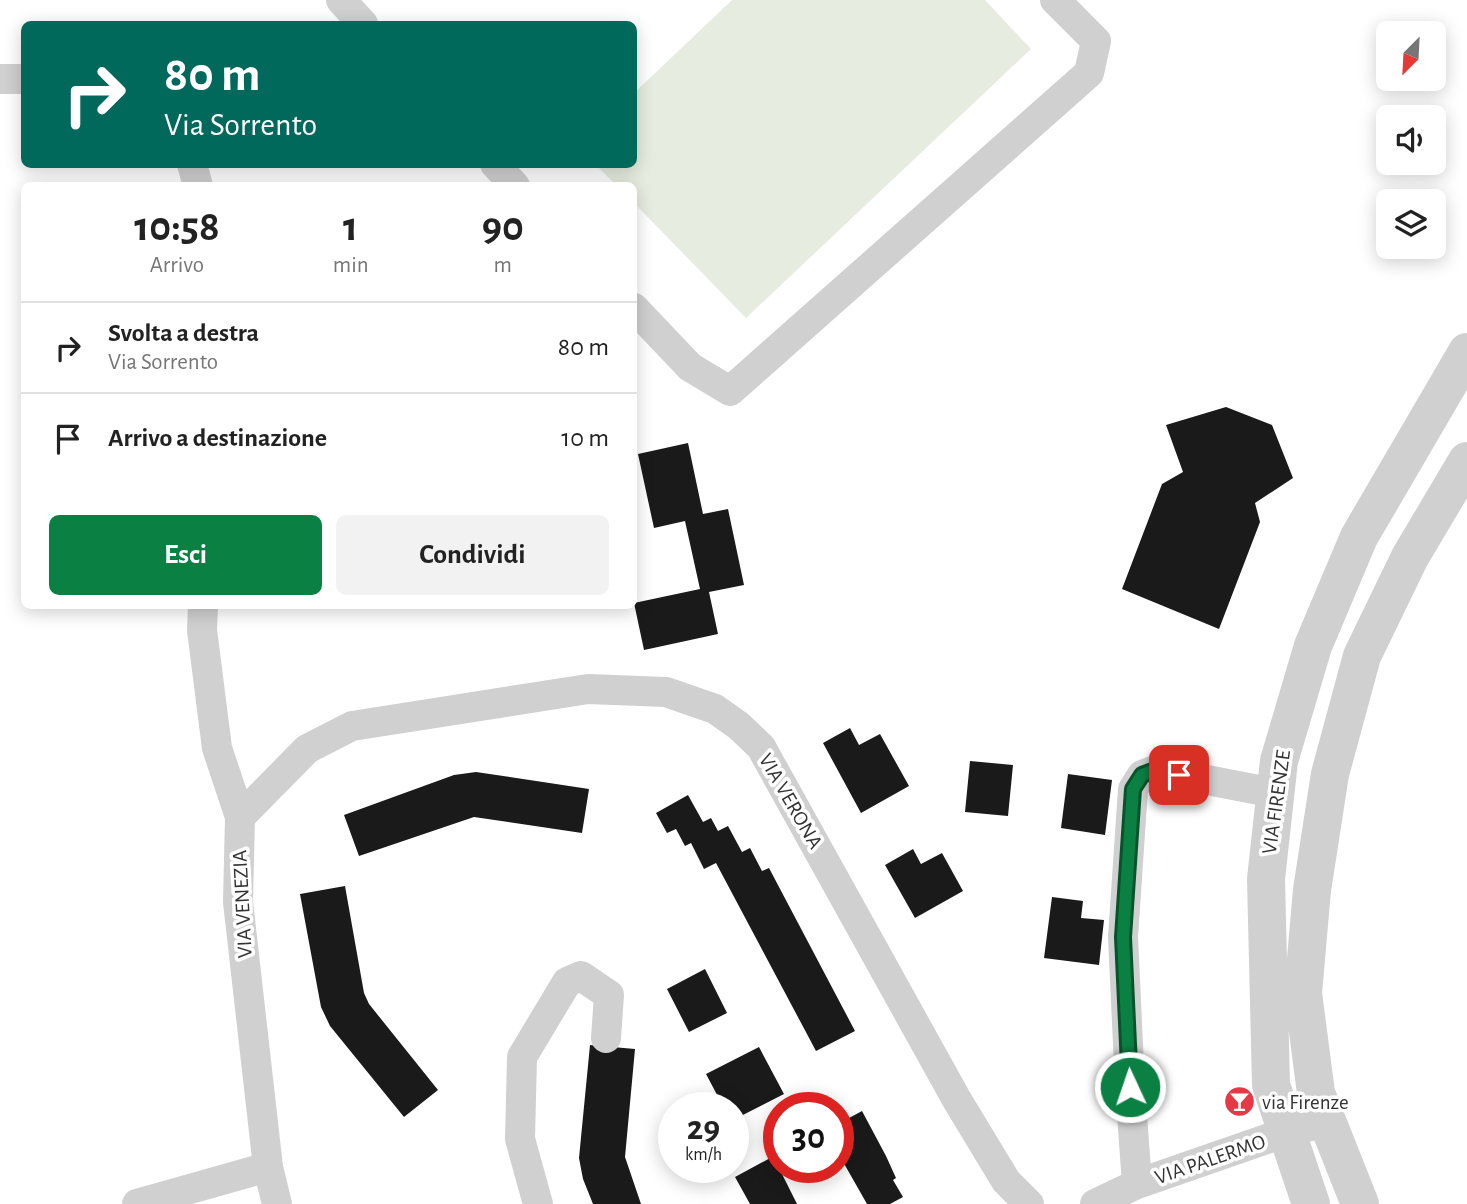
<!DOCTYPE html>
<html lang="it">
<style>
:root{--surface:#fff;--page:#f2f2f2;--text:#222;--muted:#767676;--line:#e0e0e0;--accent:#0b8043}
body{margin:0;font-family:"Alegreya Sans",sans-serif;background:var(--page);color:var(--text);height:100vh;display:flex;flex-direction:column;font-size:26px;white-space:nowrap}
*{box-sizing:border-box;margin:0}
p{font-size:23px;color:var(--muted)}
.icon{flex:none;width:38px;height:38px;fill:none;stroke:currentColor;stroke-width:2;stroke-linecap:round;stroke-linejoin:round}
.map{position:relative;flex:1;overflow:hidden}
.drawer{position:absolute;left:21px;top:182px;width:616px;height:427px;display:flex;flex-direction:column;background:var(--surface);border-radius:10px;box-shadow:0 4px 18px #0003}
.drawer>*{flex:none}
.guide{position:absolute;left:21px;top:21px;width:616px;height:147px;border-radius:10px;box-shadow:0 4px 18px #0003;background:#00695c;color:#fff;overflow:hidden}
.needle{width:46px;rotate:204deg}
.fabs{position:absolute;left:1376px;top:21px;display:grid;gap:14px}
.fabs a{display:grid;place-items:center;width:70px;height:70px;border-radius:10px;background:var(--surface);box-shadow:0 4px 18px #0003;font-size:35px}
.speed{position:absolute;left:658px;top:1092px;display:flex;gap:14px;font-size:35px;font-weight:700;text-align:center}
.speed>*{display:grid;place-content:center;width:91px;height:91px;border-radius:50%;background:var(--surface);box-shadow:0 4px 18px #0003;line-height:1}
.speed small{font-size:18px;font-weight:400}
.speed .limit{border:10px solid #d22;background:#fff;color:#111}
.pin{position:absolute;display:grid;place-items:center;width:60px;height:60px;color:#fff;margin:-30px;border-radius:14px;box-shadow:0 4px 10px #0006}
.me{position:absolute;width:77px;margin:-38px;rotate:357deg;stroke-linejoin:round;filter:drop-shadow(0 0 5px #0008)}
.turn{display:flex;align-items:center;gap:24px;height:147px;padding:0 28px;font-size:32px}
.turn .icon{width:91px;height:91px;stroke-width:2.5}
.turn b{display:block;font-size:49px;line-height:60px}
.eta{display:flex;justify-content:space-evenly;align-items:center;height:119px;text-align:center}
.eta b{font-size:42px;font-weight:600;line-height:49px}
.cta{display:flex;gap:14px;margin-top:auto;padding:14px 28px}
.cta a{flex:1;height:80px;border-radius:10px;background:var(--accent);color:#fff;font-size:28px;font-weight:600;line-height:80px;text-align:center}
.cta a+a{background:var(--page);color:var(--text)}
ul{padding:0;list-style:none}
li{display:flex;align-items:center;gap:21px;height:91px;padding:0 28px;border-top:2px solid var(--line)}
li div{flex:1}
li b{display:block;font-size:26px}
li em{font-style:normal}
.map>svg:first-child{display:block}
.green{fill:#e6ecdf}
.building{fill:#1a1a1a}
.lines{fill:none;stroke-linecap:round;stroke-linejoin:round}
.minor{stroke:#d0d0d0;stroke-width:30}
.tertiary{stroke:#d0d0d0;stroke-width:38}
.route-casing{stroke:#07532c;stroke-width:18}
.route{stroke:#0b8043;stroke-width:12}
.labels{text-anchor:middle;stroke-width:7;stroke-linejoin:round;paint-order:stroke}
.street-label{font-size:21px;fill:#333;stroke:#fff}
.poi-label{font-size:21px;fill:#333;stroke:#fff;text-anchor:start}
</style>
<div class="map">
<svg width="1467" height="1204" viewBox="0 0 1467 1204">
<rect width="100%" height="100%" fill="#fff"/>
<!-- green -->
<path class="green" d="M732,0H985L1031,49L746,318L634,203V186L616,185L596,165L634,164V93Z"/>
<!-- building -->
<path class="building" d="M1226,407L1272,425L1293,478L1255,503L1260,522L1219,629L1122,589L1162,484L1183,472L1166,425Z
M688,443L703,514L728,509L744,585L709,592L718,634L644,650L634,603L700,589L685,521L654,528L638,454Z
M850,728L859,745L880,734L909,786L861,813L823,743Z
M970,761L1013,765L1008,816L965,812Z
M476,772L589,789L582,833L474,817L359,856L344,815L454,775Z
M1068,774L1112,780L1105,835L1061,828Z
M688,795L703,822L711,818L718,831L728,826L742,852L750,848L762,871L769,868L855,1031L816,1051L716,863L704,869L691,843L685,846L676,829L667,833L656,813Z
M913,849L921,864L942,853L963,891L915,918L885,865Z
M345,886L364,993L369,1004L438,1090L404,1117L330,1026L321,1007L300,894Z
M1052,897L1083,901L1081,918L1104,920L1099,965L1044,958Z
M705,969L727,1013L689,1032L667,989Z
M590,1045L635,1049L625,1157L641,1204H593L583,1179L579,1158Z
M759,1047L784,1094L733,1120V1108H724L706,1074Z
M862,1111L886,1156L896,1178L893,1180L903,1197L890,1204H867L838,1153V1124Z
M772,1157L779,1168L797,1204H750L735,1177Z"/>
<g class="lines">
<!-- minor -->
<path class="minor" d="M341,0L363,24
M0,79H24
M192,164L198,186
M495,164L515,186
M634,308L690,367L730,391L1089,73L1096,41L1055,0
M203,606L202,630L217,748L240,817L238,902L268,1167L277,1204
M240,817L307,749L352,726L588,689L666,692L715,709L739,726L761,747L957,1100L1006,1181L1029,1204
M1137,1184L1130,1087L1123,937L1133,789L1142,775L1155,770L1275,793
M137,1204L268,1167
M538,1204L520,1139L522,1057L567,982L581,976L609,995L606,1038
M1095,1204L1137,1184L1287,1132L1327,1122"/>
<!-- tertiary -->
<path class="tertiary" d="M1311,1204L1271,1085L1266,879L1279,761L1313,646L1359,537L1467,352
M1360,1204L1316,1093L1303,993L1312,890L1330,774L1362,656L1410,557L1467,461"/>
</g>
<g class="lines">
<defs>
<path id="route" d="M1130,1087L1123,937L1133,789L1142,775L1155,770L1179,775"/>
</defs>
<!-- route casing -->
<use href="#route" class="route-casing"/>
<!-- route -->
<use href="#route" class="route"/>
</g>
<!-- icons -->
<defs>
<symbol id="bar-disc" viewBox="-11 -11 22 22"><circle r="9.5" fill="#e63946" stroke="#fff"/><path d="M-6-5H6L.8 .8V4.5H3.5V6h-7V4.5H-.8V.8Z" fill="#fff"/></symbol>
</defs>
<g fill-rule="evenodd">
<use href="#bar-disc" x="1222" y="1084" width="35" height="35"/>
</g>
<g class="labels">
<!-- street labels -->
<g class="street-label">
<text transform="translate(791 801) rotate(60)" y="7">VIA VERONA</text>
<text transform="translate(1276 802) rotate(-82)" y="7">VIA FIRENZE</text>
<text transform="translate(242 904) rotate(-93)" y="7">VIA VENEZIA</text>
<text transform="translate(1210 1159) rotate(-19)" y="7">VIA PALERMO</text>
</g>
<!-- poi labels -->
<g class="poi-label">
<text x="1262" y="1109">via Firenze</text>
</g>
</g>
</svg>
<div class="fabs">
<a><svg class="needle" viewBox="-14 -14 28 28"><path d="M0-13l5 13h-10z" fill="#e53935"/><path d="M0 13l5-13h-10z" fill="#767676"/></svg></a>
<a><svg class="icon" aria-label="sound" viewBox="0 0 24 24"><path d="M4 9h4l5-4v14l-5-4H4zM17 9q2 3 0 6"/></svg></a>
<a><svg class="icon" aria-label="layers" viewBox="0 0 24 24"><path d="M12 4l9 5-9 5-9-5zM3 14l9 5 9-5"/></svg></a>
</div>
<div class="speed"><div>29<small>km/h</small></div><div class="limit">30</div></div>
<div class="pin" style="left:1179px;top:775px;background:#d93025"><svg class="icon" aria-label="arrive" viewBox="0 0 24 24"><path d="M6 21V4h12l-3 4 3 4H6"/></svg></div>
<svg class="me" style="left:1130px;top:1087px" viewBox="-20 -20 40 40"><circle r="17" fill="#0b8043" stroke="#fff" stroke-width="3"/><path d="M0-11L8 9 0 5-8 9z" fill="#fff"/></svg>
<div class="guide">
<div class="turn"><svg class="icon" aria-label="right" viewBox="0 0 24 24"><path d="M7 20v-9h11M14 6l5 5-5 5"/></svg><div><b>80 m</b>Via Sorrento</div></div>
</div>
<section class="drawer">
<div class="eta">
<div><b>10:58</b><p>Arrivo</p></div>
<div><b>1</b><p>min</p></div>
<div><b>90</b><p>m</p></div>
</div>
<ul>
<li><svg class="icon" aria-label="right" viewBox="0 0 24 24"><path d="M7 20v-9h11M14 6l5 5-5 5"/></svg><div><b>Svolta a destra</b><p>Via Sorrento</p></div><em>80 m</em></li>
<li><svg class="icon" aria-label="arrive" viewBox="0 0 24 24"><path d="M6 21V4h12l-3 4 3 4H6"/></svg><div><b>Arrivo a destinazione</b></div><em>10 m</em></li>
</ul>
<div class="cta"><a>Esci</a><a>Condividi</a></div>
</section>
</div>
